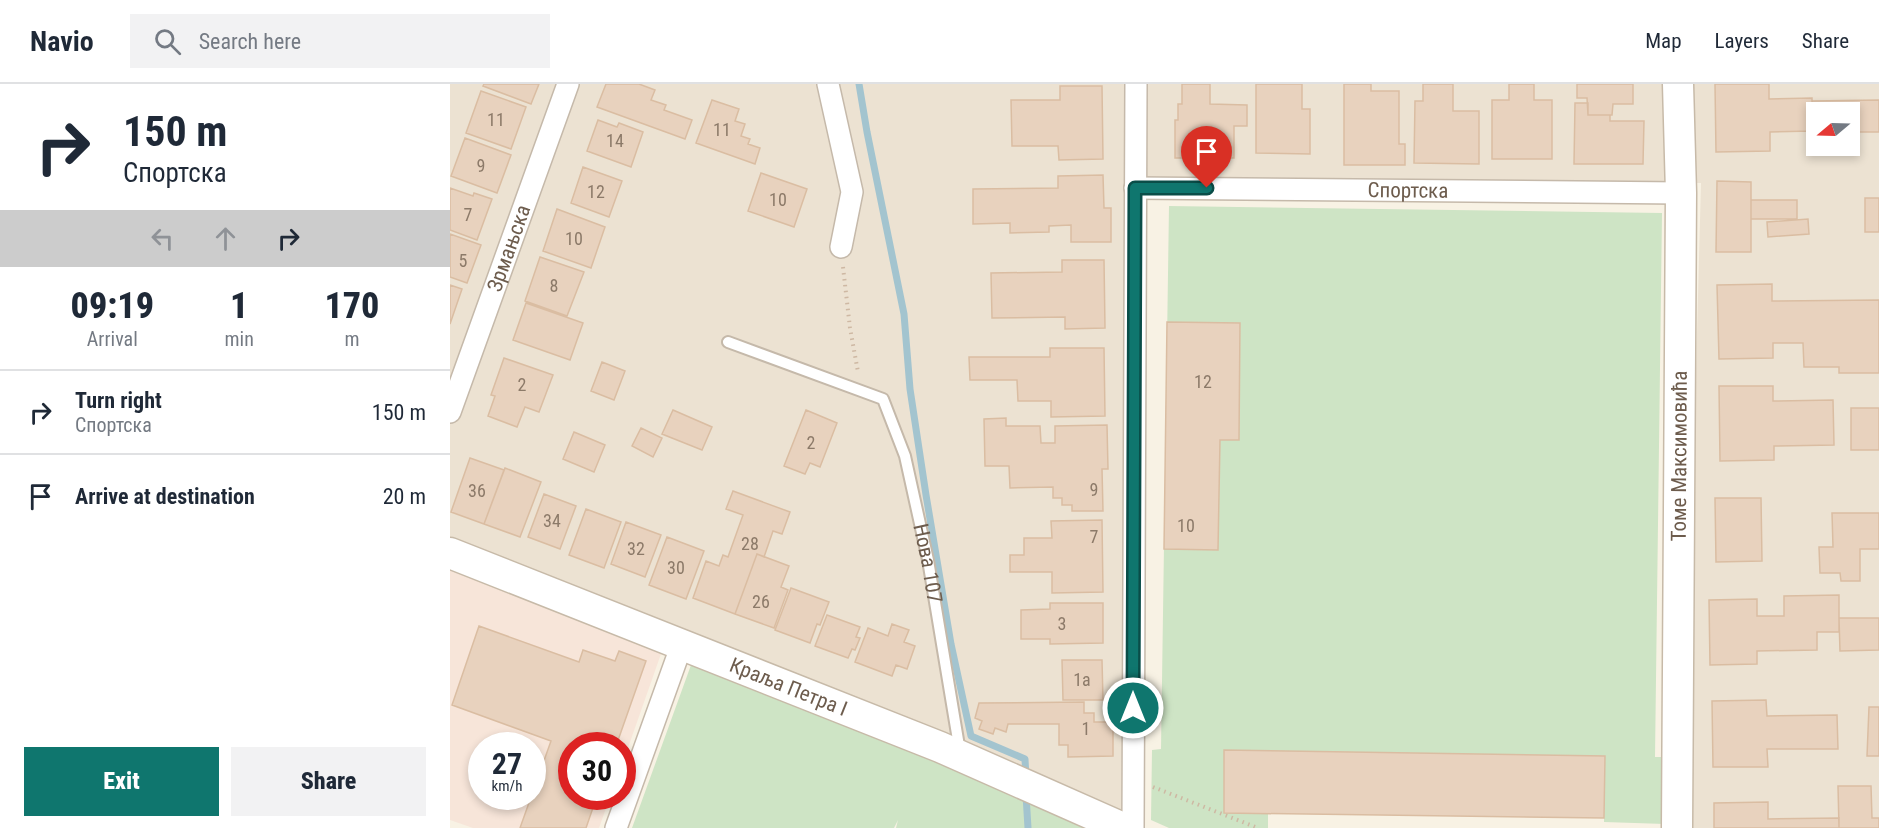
<!DOCTYPE html>
<meta charset="utf-8">
<style>
:root{--surface:#fff;--page:#f2f2f3;--text:#1f2937;--muted:#747a83;--line:#e0e1e3;--accent:#0f766e}
body{margin:0;font-family:"Roboto Condensed",sans-serif;background:var(--page);color:var(--text);height:100vh;display:flex;flex-direction:column;font-size:22px;white-space:nowrap}
*{box-sizing:border-box;margin:0}
p{font-size:20px;color:var(--muted)}
.icon{flex:none;width:33px;height:33px;fill:none;stroke:currentColor;stroke-width:2;stroke-linecap:round;stroke-linejoin:round}
.map{position:relative;flex:1;overflow:hidden}
.sheet{display:flex;flex-direction:column;background:var(--surface);width:450px}
.sheet>*{flex:none}
.hud{background:#fff;color:var(--text);overflow:hidden}
.needle{width:39px;rotate:251deg}
.tools{position:absolute;left:1356px;top:18px;display:grid;gap:12px}
.tools a{display:grid;place-items:center;width:54px;height:54px;border-radius:0px;background:var(--surface);box-shadow:0 3px 9px #0003;font-size:30px}
.speed{position:absolute;left:18px;top:648px;display:flex;gap:12px;font-size:30px;font-weight:700;text-align:center}
.speed>*{display:grid;place-content:center;width:78px;height:78px;border-radius:50%;background:var(--surface);box-shadow:0 3px 9px #0003;line-height:1}
.speed small{font-size:15px;font-weight:400}
.speed .limit{border:9px solid #d22;background:#fff;color:#111}
.pin{position:absolute;display:grid;place-items:center;width:51px;height:51px;color:#fff;margin:-62px -26px;border-radius:50% 50% 50% 0;rotate:-45deg;box-shadow:0 0 6px #0007}
.pin .icon{rotate:45deg}
.me{position:absolute;width:66px;margin:-33px;rotate:0deg;stroke-linejoin:round;filter:drop-shadow(0 0 4px #0008)}
.turn{display:flex;align-items:center;gap:21px;height:126px;padding:0 24px;font-size:27px}
.turn .icon{width:78px;height:78px;stroke-width:2.5}
.turn b{display:block;font-size:42px;line-height:51px}
.lanes{display:flex;align-items:center;height:57px;padding:0 24px;background:#0003;justify-content:center;gap:30px;direction:ltr}
.lanes .off{opacity:.35}
.eta{display:flex;justify-content:space-evenly;align-items:center;height:102px;text-align:center}
.eta b{font-size:36px;font-weight:800;line-height:42px}
.primary-button{display:flex;gap:12px;margin-top:auto;padding:12px 24px}
.primary-button a{flex:1;height:69px;border-radius:0px;background:var(--accent);color:#fff;font-size:24px;font-weight:800;line-height:69px;text-align:center}
.primary-button a+a{background:var(--page);color:var(--text)}
ul{padding:0;list-style:none}
li{display:flex;align-items:center;gap:18px;height:84px;padding:0 24px;border-top:2px solid var(--line)}
li div{flex:1}
li b{display:block;font-size:22px}
li em{font-style:normal}
header{display:flex;align-items:center;gap:36px;box-sizing:border-box;height:84px;padding:0 30px;background:var(--surface);border-bottom:2px solid var(--line)}
header strong{font-size:28px}
nav{display:flex;gap:33px;margin-inline-start:auto;font-size:21px}
.search{width:420px;height:54px;background:var(--page);display:flex;align-items:center;gap:15px;box-sizing:border-box;padding:0 21px;border-radius:0px;color:var(--muted);font-size:22px}
main{display:flex;flex:1;min-height:0}
.map>svg:first-child{display:block}
.residential{fill:#ece2d2;fill-rule:evenodd}
.commercial{fill:#f7e5d9;fill-rule:evenodd}
.green{fill:#cee4c5}
.lines{fill:none;stroke-linecap:round;stroke-linejoin:round}
.stream{stroke:#a3c4cf;stroke-width:7}
.building{fill:#e8d2be;stroke:#dabda2;stroke-width:1.5}
.lane-casing{stroke:#c5b9aa;stroke-width:14}
.street-casing{stroke:#c5b9aa;stroke-width:24}
.secondary-casing{stroke:#c7baa8;stroke-width:33}
.path{stroke:#ceb8a3;stroke-width:4;stroke-dasharray:1.5 4.5;stroke-linecap:butt}
.lane{stroke:#fff;stroke-width:10}
.street{stroke:#fff;stroke-width:21}
.secondary{stroke:#fff;stroke-width:30}
.route-casing{stroke:#0a4d48;stroke-width:15}
.route{stroke:#0f766e;stroke-width:10}
.labels{text-anchor:middle;stroke-width:4.5;stroke-linejoin:round;paint-order:stroke}
.number-label{font-size:18px;fill:#8c7a69}
.street-label{font-size:21px;fill:#6d5c4d;stroke:#fcf6e9}
</style>
<header>
<strong>Navio</strong>
<div class="search"><svg class="icon" aria-label="search" viewBox="0 0 24 24"><circle cx="10" cy="10" r="6"/><path d="M15 15l6 6"/></svg>Search here</div>
<nav><a>Map</a><a>Layers</a><a>Share</a></nav>
</header>
<main>
<section class="sheet">
<div class="hud">
<div class="turn"><svg class="icon" aria-label="right" viewBox="0 0 24 24"><path d="M7 20v-9h11M14 6l5 5-5 5"/></svg><div><b>150 m</b>Спортска</div></div>
<div class="lanes"><svg class="icon off" aria-label="left" viewBox="0 0 24 24"><path d="M17 20v-9H6M10 6l-5 5 5 5"/></svg><svg class="icon off" aria-label="ahead" viewBox="0 0 24 24"><path d="M12 20V5M6 11l6-6 6 6"/></svg><svg class="icon" aria-label="right" viewBox="0 0 24 24"><path d="M7 20v-9h11M14 6l5 5-5 5"/></svg></div>
</div>
<div class="eta">
<div><b>09:19</b><p>Arrival</p></div>
<div><b>1</b><p>min</p></div>
<div><b>170</b><p>m</p></div>
</div>
<ul>
<li><svg class="icon" aria-label="right" viewBox="0 0 24 24"><path d="M7 20v-9h11M14 6l5 5-5 5"/></svg><div><b>Turn right</b><p>Спортска</p></div><em>150 m</em></li>
<li><svg class="icon" aria-label="arrive" viewBox="0 0 24 24"><path d="M6 21V4h12l-3 4 3 4H6"/></svg><div><b>Arrive at destination</b></div><em>20 m</em></li>
</ul>
<div class="primary-button"><a>Exit</a><a>Share</a></div>
</section>
<div class="map">
<svg width="1429" height="744" viewBox="0 0 1429 744">
<rect width="100%" height="100%" fill="#f8f2e4"/>
<!-- residential -->
<path class="residential" d="M0,0H1429V744H1234L1251,99L680,93L671,730L0,458ZM1366,28H1400V62H1366Z"/>
<!-- commercial -->
<path class="commercial" d="M0,485L212,567L173,678L172,662H122V712L160,713L149,744H23L0,736ZM32,662H82V712H32Z"/>
<!-- green -->
<path class="green" d="M719,122L1212,129L1205,673H1215V740L1154,738L1155,673L774,667V729H818V744H719L701,736L702,666L711,665Z
M241,581L472,671L637,744H446L448,736L444,744H182Z"/>
<g class="lines">
<!-- stream -->
<path class="stream" d="M409,0L417,48L454,230L460,305L476,411L501,560L521,652L575,675L576,694
M576,711L578,744"/>
</g>
<!-- building -->
<path class="building" d="M34,0H89L81,20L33,2Z
M156,0H189L205,6L201,16L216,21L214,26L242,36L235,55L147,23Z
M732,0H760V20L797,21V42H784V74H725V36H728V20H732Z
M806,0H852V25H860V70L806,69Z
M894,0H921V7H949V60H955V81H894Z
M973,0H1003V27H1029V80L964,79L965,17H973Z
M1059,0H1084V16H1102V75H1042V16H1059Z
M1127,0H1183V20H1163L1162,31H1138L1137,14H1127Z
M1265,0H1319V15L1362,14V47L1320,48V67L1266,68Z
M610,2H652L653,75L609,76L608,62H562L561,16H610Z
M31,7L76,23L61,65L16,49Z
M262,16L289,25L285,37L295,40L291,52L300,55L298,60L310,64L305,80L246,59Z
M1429,16V48H1400V28H1366V49H1363L1362,17Z
M1125,19H1138V31H1160V37H1194L1193,80H1124Z
M148,36L167,43L169,39L193,48L181,83L137,67Z
M15,54L61,71L47,109L1,92Z
M133,83L172,97L159,133L121,119Z
M311,89L357,105L344,143L298,127Z
M653,91L654,124H661V158H621V141L599,142V148L560,149V139L523,140V105L608,104V92Z
M1267,97L1301,98V168H1266Z
M0,104L23,112L24,109L42,115L27,156L0,146Z
M1415,114H1429V148H1415Z
M1301,116H1347V135H1301Z
M107,125L155,143L141,184L93,167Z
M1358,135L1359,150L1318,153L1317,138Z
M0,150L31,161L17,199L0,193Z
M90,173L134,188L117,232L75,217Z
M612,176H654L655,244L615,245V233L542,234L541,189L612,188Z
M1322,200V217L1429,216V289H1389V283H1354L1353,259H1323V274L1269,275L1267,201Z
M0,201L12,205L0,240Z
M76,219L133,239L120,276L63,256Z
M717,238L790,239L789,356H770L768,466L714,465Z
M600,264H654L655,332L601,333V317H568L567,296H520L519,273H600Z
M54,274L103,291L89,328L75,323L67,343L38,332L45,312L41,311Z
M152,278L175,287L164,316L141,307Z
M1269,302H1323V317L1383,316L1384,361L1324,362V376L1270,377Z
M1401,324H1429V366H1401Z
M223,326L262,343L252,366L212,350Z
M356,326L387,339L370,383L360,379L355,390L334,382Z
M556,334V342H590L591,359H605V342L657,341L658,385H652L653,427H622V421H612V414H603V403L560,404L559,382H535L534,335Z
M191,344L212,354L203,373L182,362Z
M124,348L155,361L144,388L113,375Z
M20,374L54,386L34,440L1,428Z
M55,384L91,398L70,453L34,440Z
M283,407L340,428L332,450L323,447L314,473L307,470L285,530L243,514L256,477L269,482L273,471L278,473L293,431L276,425Z
M94,410L126,422L110,465L78,453Z
M1265,414H1311L1312,477L1266,478Z
M136,425L171,438L154,484L119,471Z
M1382,429H1429V465H1410V497H1391L1390,489H1370L1369,463H1383Z
M652,436L653,508L602,509V488H560V471H574V454H602L601,437Z
M176,438L211,451L195,493L161,480Z
M217,453L254,467L236,515L199,501Z
M307,470L339,482L331,503L338,506L324,544L285,530Z
M341,504L379,518L370,541L367,540L360,559L325,546Z
M1389,511V548H1367V566L1307,567V580L1260,581L1259,516L1307,515V532H1334V512Z
M600,519H653V559L600,560V555H571V526L600,525Z
M377,531L410,543L406,553L410,554L405,566L402,565L398,574L365,562Z
M1389,534H1429V566L1390,567Z
M442,540L459,546L454,558L465,562L457,585L446,581L442,592L405,578L418,544L438,552Z
M29,542L129,578L133,566L165,577L169,567L196,577L166,662H122V712H147L136,744H70L101,657L2,621Z
M612,576H652L653,616H613Z
M1316,616L1317,632L1387,631L1388,665H1317L1318,683H1263L1262,617Z
M634,618V629H644V638H663V672L618,673V661H609V640H558L556,648L545,644L543,650L529,645L532,637L525,634L529,619Z
M1419,623H1429V672H1417Z
M774,666L1155,672L1154,734L774,729Z
M1388,702H1421L1422,734H1429V744H1389Z
M1318,718V735L1389,734V744H1264V719Z"/>
<g class="lines">
<defs>
<g id="lane">
<path id="s1" d="M278,258L433,315L455,372L478,476L510,668"/>
</g>
<g id="street">
<path d="M378,0L402,108L391,163"/>
<path id="s2" d="M685,104L1231,109"/>
<path id="s3" d="M0,328L118,0"/>
<path d="M166,744L232,560"/>
<path d="M683,744L686,0"/>
</g>
<g id="secondary">
<path id="s4" d="M0,469L490,663L673,744"/>
<path id="s5" d="M1227,744L1231,109L1228,0"/>
</g>
</defs>
<!-- lane casing -->
<use href="#lane" class="lane-casing"/>
<!-- street casing -->
<use href="#street" class="street-casing"/>
<!-- secondary casing -->
<use href="#secondary" class="secondary-casing"/>
<!-- path -->
<path class="path" d="M393,183L400,244L408,288
M703,703L808,744"/>
<!-- lane -->
<use href="#lane" class="lane"/>
<!-- street -->
<use href="#street" class="street"/>
<!-- secondary -->
<use href="#secondary" class="secondary"/>
</g>
<g class="lines">
<defs>
<path id="route" d="M683,624L685,104H757"/>
</defs>
<!-- route casing -->
<use href="#route" class="route-casing"/>
<!-- route -->
<use href="#route" class="route"/>
</g>
<g class="labels">
<!-- number labels -->
<g class="number-label">
<text x="46" y="42">11</text>
<text x="272" y="52">11</text>
<text x="165" y="63">14</text>
<text x="31" y="88">9</text>
<text x="146" y="114">12</text>
<text x="328" y="122">10</text>
<text x="18" y="137">7</text>
<text x="124" y="161">10</text>
<text x="13" y="183">5</text>
<text x="104" y="208">8</text>
<text x="753" y="304">12</text>
<text x="72" y="307">2</text>
<text x="361" y="365">2</text>
<text x="644" y="412">9</text>
<text x="27" y="413">36</text>
<text x="102" y="443">34</text>
<text x="736" y="448">10</text>
<text x="644" y="459">7</text>
<text x="300" y="466">28</text>
<text x="186" y="471">32</text>
<text x="226" y="490">30</text>
<text x="311" y="524">26</text>
<text x="612" y="546">3</text>
<text x="632" y="602">1a</text>
<text x="636" y="651">1</text>
</g>
<!-- street labels -->
<g class="street-label">
<text dy="7" stroke="none"><textPath href="#s2" startOffset="273">Спортска</textPath></text>
<text dy="7" stroke="none"><textPath href="#s3" startOffset="174">Зрмањска</textPath></text>
<text dy="7" stroke="none"><textPath href="#s5" startOffset="372">Томе Максимовића</textPath></text>
<text dy="7" stroke="none"><textPath href="#s1" startOffset="336">Нова 107</textPath></text>
<text dy="7" stroke="none"><textPath href="#s4" startOffset="364">Краља Петра I</textPath></text>
</g>
</g>
</svg>
<div class="tools">
<a><svg class="needle" viewBox="-14 -14 28 28"><path d="M0-13l5 13h-10z" fill="#e53935"/><path d="M0 13l5-13h-10z" fill="#747a83"/></svg></a>
</div>
<div class="speed"><div>27<small>km/h</small></div><div class="limit">30</div></div>
<div class="pin" style="left:757px;top:104px;background:#d93025"><svg class="icon" aria-label="arrive" viewBox="0 0 24 24"><path d="M6 21V4h12l-3 4 3 4H6"/></svg></div>
<svg class="me" style="left:683px;top:624px" viewBox="-20 -20 40 40"><circle r="17" fill="#0f766e" stroke="#fff" stroke-width="3"/><path d="M0-11L8 9 0 5-8 9z" fill="#fff"/></svg>
</div>
</main>
